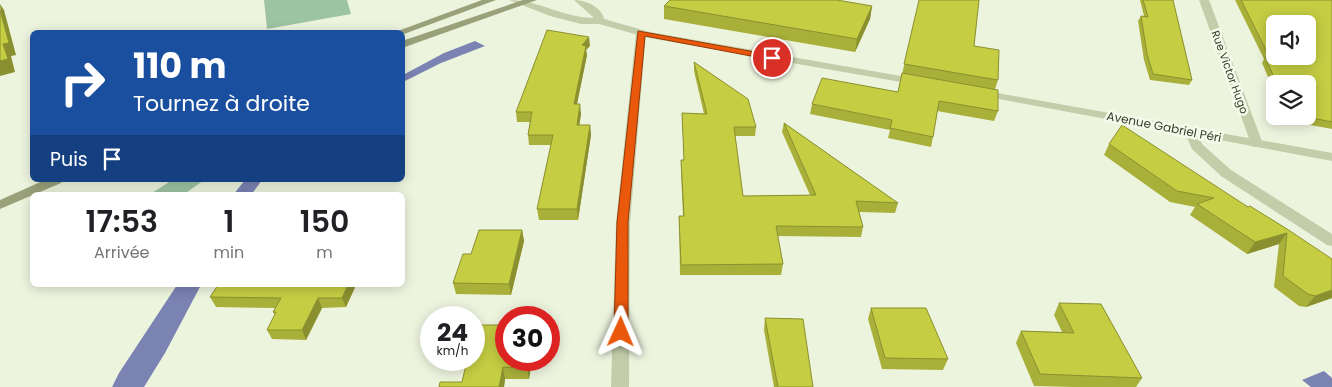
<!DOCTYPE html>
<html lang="fr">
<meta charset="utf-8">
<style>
:root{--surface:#fff;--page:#f2f2f2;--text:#202124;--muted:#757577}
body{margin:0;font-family:Poppins,sans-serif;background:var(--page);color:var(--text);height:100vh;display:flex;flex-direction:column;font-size:19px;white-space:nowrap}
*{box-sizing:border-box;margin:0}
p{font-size:16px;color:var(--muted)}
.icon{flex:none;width:28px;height:28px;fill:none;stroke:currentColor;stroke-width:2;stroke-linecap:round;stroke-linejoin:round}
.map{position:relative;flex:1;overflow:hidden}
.details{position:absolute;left:30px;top:192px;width:375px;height:95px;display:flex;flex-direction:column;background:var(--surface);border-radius:8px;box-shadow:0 2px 12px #0003}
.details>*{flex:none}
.guide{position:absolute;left:30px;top:30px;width:375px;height:152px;border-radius:8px;box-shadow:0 2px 12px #0003;background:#1a4fa0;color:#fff;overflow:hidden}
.fabs{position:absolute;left:1266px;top:15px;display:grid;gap:10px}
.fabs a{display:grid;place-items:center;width:50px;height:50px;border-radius:8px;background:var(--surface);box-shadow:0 2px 12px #0003;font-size:25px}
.speed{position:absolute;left:420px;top:306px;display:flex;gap:10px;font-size:25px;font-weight:700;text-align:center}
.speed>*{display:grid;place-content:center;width:65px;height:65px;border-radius:50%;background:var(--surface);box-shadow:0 2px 12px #0003;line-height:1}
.speed small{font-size:12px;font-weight:400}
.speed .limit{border:8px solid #d22;background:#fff;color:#111}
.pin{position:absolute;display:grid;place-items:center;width:42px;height:42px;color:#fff;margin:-21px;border:2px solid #fff;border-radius:50%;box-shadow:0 1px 5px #0007}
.me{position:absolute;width:55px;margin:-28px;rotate:1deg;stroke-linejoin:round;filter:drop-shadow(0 0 4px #0008)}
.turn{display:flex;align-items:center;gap:18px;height:105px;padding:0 20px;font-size:22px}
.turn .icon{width:65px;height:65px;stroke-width:2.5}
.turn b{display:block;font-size:35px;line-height:42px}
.then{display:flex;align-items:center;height:48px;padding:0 20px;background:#0003;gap:10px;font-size:19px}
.eta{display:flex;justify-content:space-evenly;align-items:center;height:85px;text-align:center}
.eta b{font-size:30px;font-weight:600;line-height:35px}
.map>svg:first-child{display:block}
.green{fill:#9dc4a2}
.water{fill:#7b83b3}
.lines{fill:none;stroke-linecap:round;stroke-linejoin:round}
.minor{fill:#c3cda9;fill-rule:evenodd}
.tertiary{fill:#c3cda9;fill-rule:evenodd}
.secondary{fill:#9aa17a;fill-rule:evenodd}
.wall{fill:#a9b03a}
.shaded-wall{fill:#8a902f}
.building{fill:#c5cd43;stroke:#8a902f;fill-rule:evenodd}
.route{fill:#ea580c;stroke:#983908}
.labels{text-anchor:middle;stroke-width:5;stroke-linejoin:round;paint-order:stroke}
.far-street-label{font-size:11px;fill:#383a29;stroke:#f5fbeb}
.street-label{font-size:12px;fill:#383a29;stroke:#f5fbeb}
</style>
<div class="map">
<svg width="1332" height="387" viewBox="0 0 1332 387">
<rect width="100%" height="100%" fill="#edf4de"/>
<!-- green -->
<path class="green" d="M264,0H347L351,14L267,29Z
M172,180H204L183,195L152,193Z"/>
<!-- water -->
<path class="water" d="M475,41L485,46L441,63L403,82V75L444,53Z
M245,180H262L251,195H233Z
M177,285H201L165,353L144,387H112L119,373Z
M1324,371L1332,378V387H1311L1302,380Z"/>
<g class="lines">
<!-- minor -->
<path class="minor" d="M1199,0H1209L1263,144L1261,147H1253L1251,144Z
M641,30L646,33L630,223L629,387H611L616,223L636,33Z
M1191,129L1195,130L1202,144L1231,170L1332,234V246L1327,245L1221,176L1192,149L1185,133Z"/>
<!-- tertiary -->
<path class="tertiary" d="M509,0C539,0 564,18 594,18L574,0C585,0 602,7 604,19L650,32L918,79L924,82L918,85L649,38L599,24H581L550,16Z
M981,90L1332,153V161L977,95L975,93Z"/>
<!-- secondary -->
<path class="secondary" d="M482,0H496L404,34L395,32Z
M523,0H537L402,48V41Z
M45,180H63L61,183L0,209V200Z"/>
</g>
<!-- wall -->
<path class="wall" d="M919,0L974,46L998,80L995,89L998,111L994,121L937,111L933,137L931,147L888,138L890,130L810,114L812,104L898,92Z
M1140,0H1173L1192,80L1189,85L1150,80L1144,60L1138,21L1141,16H1144Z
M1235,0H1332V129L1294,122L1291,116H1308V84H1275V93L1262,63L1264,59Z
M664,6H872L870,19L855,52L664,19Z
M590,46L586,50L587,55L577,104L581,114L579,125H590L591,135L578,220H539L537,209L551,145H529L528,135L530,122H517L516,112Z
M694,62L756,127L755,136H735L743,196L810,195L782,132L784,123L898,203L895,213L859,212L863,227L861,237L777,236L783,264L781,275H680L679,216H683L681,170V160H684L682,113L704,114L694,71Z
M1109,144L1248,207L1287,229L1332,298L1306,307L1299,306L1274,287L1279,244L1247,254L1190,215L1195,207L1170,202L1104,155Z
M522,230L524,241L511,295L456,294L453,283L471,254Z
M356,285L346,307L322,308L306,340L272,339L267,330L275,315L273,312L276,308L216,307L210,297Z
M1059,303L1142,378L1136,387H1074L1034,386L1016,343L1021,331L1062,332L1054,315Z
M871,308L948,359L943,370L882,369L868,319Z
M765,318L813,387H774L764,330Z
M506,360H532L529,379H505L504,387H439L462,382Z"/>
<!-- shaded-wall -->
<path class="shaded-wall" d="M0,4L4,10L16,55L11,56L15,72L0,76V61L3,44Z
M872,6L870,19L855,52L857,39Z
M589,37L590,46L586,50L587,55L575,113L574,104L582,45Z
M580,104L581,114L578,135L577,125Z
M590,125L591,135L578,220L577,209Z
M522,230L524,241L511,295L509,284Z
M1287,233L1279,244L1247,254L1255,242Z
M348,285H356L346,307L342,298Z
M1332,290V298L1306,307L1315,296Z
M318,298L322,308L306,340L302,330Z
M528,360H532L529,379L527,368Z
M503,367L505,379L504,387H499Z"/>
<!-- building -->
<path class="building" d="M670,0H837L872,6L857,39L664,6Z
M919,0H979L974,46L999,50L998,80L904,64Z
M1143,0H1173L1192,80L1153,74L1147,54L1141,16L1148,17Z
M1241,0H1332V122L1302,116H1308V84H1277L1265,57L1270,58ZM1275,24H1308V56H1275Z
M0,10L9,43L3,44L8,59L0,61Z
M547,30L589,37L582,45L586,46L574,104H580L577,125H590L577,209H537L553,135H528L532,112H516Z
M694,62L748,99L756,127H734L743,196L816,195L784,123L898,203L856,201L863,227L776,226L783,264L681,265L679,216H684L681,160H684L682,113L707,114Z
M902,73L998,90V111L939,101L933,137L890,128L892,120L812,104L822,78L898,92Z
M1122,125L1248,207L1250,206L1287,229L1332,259V290L1315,296L1308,294L1283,276L1287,233L1255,242L1197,204L1214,198L1177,191L1109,144Z
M479,230H522L509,284L453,283L463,254H471Z
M218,285H348L342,298H318L302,330H267L276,312H273L281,298L210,297Z
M1059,303L1101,304L1142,378L1040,374L1021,331L1074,333Z
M871,308H926L948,359L885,358Z
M765,318L803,319L813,387H778Z
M476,325H506V360H528L527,368L503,367L499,387H439L440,382H462L467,360H474V332Z"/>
<!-- route -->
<path class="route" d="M638,31L772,55L776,58L772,60L645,36L628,222V332L626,336L621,338L616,336L614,332L617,222Z"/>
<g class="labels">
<!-- far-street labels -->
<g class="far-street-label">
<text transform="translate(1230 72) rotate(70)" y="4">Rue Victor Hugo</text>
</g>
<!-- street labels -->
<g class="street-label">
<text transform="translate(1164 127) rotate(11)" y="4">Avenue Gabriel Péri</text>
</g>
</g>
</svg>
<div class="fabs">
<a><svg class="icon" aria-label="sound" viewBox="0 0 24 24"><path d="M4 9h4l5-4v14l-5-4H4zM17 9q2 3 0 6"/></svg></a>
<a><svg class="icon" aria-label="layers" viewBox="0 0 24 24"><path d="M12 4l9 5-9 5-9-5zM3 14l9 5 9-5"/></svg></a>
</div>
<div class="speed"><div>24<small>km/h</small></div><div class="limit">30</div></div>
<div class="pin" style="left:772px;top:58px;background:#d93025"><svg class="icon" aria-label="arrive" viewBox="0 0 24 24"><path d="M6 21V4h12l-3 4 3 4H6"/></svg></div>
<svg class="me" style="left:621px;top:332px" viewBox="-20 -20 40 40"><path d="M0-17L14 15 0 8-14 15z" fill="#ea580c" stroke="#fff" stroke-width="4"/></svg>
<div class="guide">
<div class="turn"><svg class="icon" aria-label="right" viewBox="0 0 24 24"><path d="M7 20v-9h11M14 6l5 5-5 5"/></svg><div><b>110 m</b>Tournez à droite</div></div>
<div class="then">Puis<svg class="icon" aria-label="arrive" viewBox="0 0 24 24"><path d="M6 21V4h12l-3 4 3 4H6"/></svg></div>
</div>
<section class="details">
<div class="eta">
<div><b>17:53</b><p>Arrivée</p></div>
<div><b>1</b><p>min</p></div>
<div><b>150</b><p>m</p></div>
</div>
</section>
</div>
